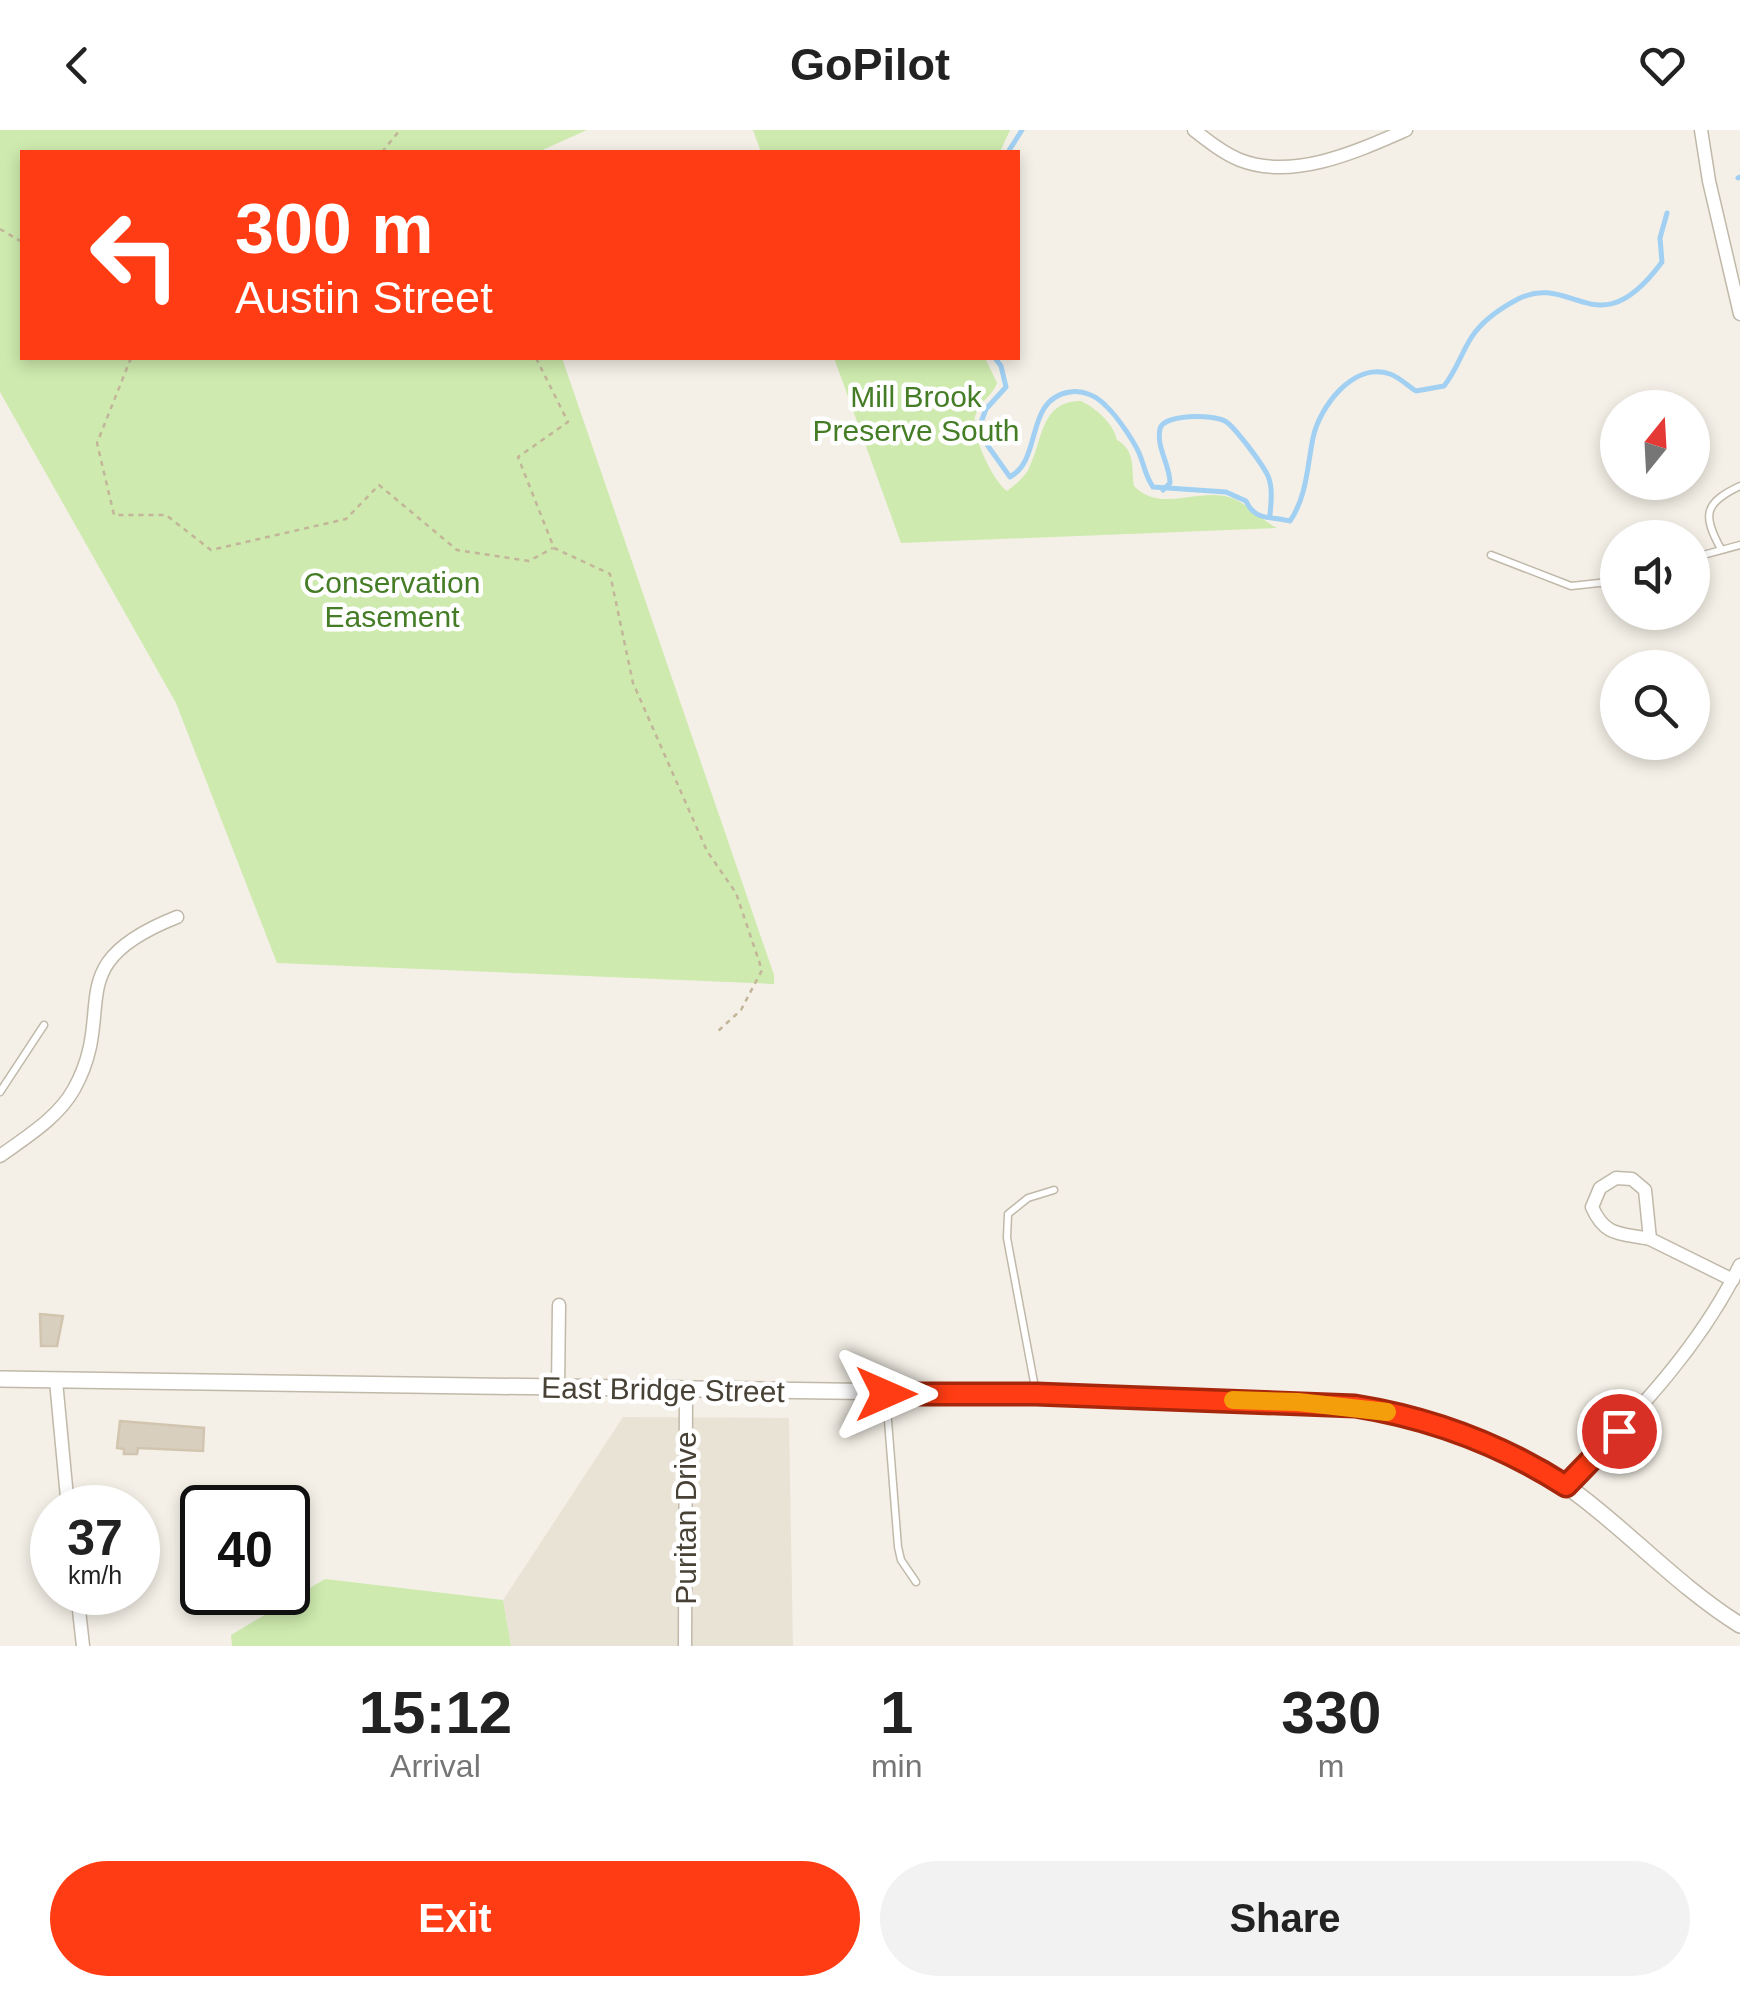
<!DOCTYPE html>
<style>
:root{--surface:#fff;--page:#f2f2f2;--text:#222;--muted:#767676;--accent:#ff3c13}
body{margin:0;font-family:Arial,sans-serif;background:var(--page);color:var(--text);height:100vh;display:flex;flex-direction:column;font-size:38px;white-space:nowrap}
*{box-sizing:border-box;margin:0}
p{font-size:32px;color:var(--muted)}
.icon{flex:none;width:55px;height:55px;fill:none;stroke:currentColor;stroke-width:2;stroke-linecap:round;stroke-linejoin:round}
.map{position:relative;height:1516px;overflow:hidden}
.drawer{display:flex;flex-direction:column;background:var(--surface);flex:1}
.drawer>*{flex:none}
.guide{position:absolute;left:20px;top:20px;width:1000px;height:210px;border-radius:0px;box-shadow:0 5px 15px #0003;background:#ff3c13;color:#fff;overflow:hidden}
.needle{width:65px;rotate:18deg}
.fabs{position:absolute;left:1600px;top:260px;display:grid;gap:20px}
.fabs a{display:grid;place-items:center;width:110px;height:110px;border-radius:50%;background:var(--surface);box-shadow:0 5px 15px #0003;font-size:50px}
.speed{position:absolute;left:30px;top:1355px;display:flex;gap:20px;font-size:50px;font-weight:700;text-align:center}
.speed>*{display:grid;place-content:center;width:130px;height:130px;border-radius:50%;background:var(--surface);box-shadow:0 5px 15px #0003;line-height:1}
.speed small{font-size:25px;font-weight:400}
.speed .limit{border:5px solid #111;border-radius:15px;background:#fff;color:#111}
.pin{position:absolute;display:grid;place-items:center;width:85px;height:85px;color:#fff;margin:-42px;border:5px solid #fff;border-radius:50%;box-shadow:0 2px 10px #0007}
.me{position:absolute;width:110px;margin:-55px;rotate:90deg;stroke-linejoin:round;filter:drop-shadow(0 0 8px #0008)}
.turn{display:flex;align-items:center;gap:35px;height:210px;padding:0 50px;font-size:45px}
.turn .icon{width:130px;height:130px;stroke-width:2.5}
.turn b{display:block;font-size:70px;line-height:85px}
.eta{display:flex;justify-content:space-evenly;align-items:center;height:170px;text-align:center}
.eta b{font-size:60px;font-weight:800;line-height:70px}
.primary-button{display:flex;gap:20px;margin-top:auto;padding:20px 50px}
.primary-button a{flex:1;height:115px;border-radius:60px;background:var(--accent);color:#fff;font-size:40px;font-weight:800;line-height:115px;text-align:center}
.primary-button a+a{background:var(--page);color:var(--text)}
header{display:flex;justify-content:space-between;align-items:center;height:130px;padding:0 50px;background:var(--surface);font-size:45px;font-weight:800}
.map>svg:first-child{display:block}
.residential{fill:#e8e3d5}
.green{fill:#ceeaae}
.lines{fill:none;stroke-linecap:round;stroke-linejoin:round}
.stream{stroke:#a1d0f3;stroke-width:5}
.building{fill:#d9cfbf;stroke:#d1c5af;stroke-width:2.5}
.service-casing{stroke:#c0b9a9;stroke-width:9}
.minor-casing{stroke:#c0b9a9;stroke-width:15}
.tertiary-casing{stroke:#c0b9a9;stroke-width:18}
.path{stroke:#c2b59a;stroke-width:2.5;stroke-dasharray:5 5;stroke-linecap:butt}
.service{stroke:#fff;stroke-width:6}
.minor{stroke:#fff;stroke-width:12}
.tertiary{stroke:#fff;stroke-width:15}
.route-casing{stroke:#a6270c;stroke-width:25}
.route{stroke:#ff3c13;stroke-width:18}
.slow{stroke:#f59e0b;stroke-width:18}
.labels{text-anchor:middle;stroke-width:9;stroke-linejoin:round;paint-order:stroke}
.park-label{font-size:30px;fill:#457c26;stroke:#fff}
.street-label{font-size:30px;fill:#484136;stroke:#fff}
</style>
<header><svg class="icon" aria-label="back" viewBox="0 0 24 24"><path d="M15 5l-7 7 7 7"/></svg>GoPilot<svg class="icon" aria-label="heart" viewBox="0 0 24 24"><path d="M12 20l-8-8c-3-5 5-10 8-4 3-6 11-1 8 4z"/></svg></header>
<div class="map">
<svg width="1740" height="1516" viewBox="0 0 1740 1516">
<rect width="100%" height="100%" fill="#f4f0e7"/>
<!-- residential -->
<path class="residential" d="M623,1287L789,1288L793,1516H511L503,1470Z"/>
<!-- green -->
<path class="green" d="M0,0H587L538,22H22V228H562L774,845V854L277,833L176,573L0,262Z
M753,0H1010L1000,22H761Z
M834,228H985L997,253C992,267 979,271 975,287C971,305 993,351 1007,361C1014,356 1026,346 1029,338C1043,311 1040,271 1081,271C1097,279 1113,293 1117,310C1136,321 1131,337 1134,356C1158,382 1194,360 1224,366C1244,369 1259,389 1277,398L901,413Z
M325,1449L503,1470L511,1516H232L231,1505Z"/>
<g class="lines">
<!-- stream -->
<path class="stream" d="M1008,22L1022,0
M1738,48L1740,47
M995,228L1001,236L1006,257L986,279L980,295L988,316L1010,347C1043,329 1024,269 1070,262C1083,260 1097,266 1106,276C1117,286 1137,315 1141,328C1145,339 1146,347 1153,357L1226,362L1246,371C1255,391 1270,386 1290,391C1307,366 1307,337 1313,308C1319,278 1353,231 1390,244C1399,247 1408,256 1416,261L1444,256C1456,241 1461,224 1471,208C1481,192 1501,178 1518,169C1573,141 1597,220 1662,132L1660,108L1667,83
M1163,360L1170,353C1170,335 1156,317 1160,299C1163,284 1213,284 1225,291C1235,297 1263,335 1268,346C1273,358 1271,373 1270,385"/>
</g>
<!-- building -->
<path class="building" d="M40,1184L63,1186L57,1216H41Z
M120,1291L204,1298L203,1321L138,1318L137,1324H124V1319L117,1318Z"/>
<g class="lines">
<defs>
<path id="service" d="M1721,419C1702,385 1704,373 1740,356
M1491,425L1571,456L1618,451
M1692,428L1740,415
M0,962L44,895
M1036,1263L1007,1108L1008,1084L1028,1068L1054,1060
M886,1265L898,1417L901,1430L916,1452"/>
<path id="minor" d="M1194,0C1208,11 1223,23 1240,30C1293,51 1358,21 1406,0
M1701,0L1709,51L1740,184
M0,1026C26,1007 58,988 74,959C119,878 56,835 177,787
M1616,1048L1632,1049L1645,1060L1650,1109C1621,1103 1605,1107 1592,1077L1600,1058Z
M1650,1109L1733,1150
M56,1251L68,1378
M558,1259L559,1175
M1566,1356C1632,1287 1697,1222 1740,1135
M77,1462L83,1516
M685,1516L686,1261"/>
<path id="tertiary" d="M0,1249L1036,1264L1355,1276C1433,1288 1516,1317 1580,1366C1634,1407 1682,1459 1740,1495"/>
</defs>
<!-- service casing -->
<use href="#service" class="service-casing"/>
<!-- minor casing -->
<use href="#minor" class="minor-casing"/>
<!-- tertiary casing -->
<use href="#tertiary" class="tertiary-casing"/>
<!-- path -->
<path class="path" d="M382,22L400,0
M0,99L22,112
M131,228L97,313L114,385H166L211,420L346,389L379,355L457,420L529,431L553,418
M536,228L568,292L518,327L554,418L610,444L633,553L707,721L736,763L762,840L741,880L717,902"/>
<!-- service -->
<use href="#service" class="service"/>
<!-- minor -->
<use href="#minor" class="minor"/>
<!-- tertiary -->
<use href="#tertiary" class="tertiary"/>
</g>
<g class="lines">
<defs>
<path id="route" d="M886,1264H1036L1355,1276C1430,1288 1502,1315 1566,1356L1619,1301"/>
</defs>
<!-- route casing -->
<use href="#route" class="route-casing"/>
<!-- route -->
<use href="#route" class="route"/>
<!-- slow -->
<path class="slow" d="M1233,1270L1298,1272L1387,1282"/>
</g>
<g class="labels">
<!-- park labels -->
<g class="park-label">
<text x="916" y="277">Mill Brook<tspan x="916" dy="34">Preserve South</tspan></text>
<text x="392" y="463">Conservation<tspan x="392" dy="34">Easement</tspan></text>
</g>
<!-- street labels -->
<g class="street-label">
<text transform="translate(663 1260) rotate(1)" y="10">East Bridge Street</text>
<text transform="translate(686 1388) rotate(-90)" y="10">Puritan Drive</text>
</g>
</g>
</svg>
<div class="fabs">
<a><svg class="needle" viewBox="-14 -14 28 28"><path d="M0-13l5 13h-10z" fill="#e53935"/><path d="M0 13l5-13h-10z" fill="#767676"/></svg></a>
<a><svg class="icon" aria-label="sound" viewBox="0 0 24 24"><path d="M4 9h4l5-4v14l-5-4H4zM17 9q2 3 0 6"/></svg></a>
<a><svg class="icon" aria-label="search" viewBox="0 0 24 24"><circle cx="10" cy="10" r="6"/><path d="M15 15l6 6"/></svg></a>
</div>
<div class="speed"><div>37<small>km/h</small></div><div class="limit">40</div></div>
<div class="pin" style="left:1619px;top:1301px;background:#d93025"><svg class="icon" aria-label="arrive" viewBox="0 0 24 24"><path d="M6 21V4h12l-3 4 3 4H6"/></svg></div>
<svg class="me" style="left:886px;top:1264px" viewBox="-20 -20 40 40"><path d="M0-17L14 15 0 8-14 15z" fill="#ff3c13" stroke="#fff" stroke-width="4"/></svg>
<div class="guide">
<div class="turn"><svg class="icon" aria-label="left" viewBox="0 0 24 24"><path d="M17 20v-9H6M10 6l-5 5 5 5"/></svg><div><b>300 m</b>Austin Street</div></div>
</div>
</div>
<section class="drawer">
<div class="eta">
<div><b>15:12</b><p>Arrival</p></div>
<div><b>1</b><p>min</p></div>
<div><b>330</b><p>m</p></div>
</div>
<div class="primary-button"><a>Exit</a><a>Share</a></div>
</section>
